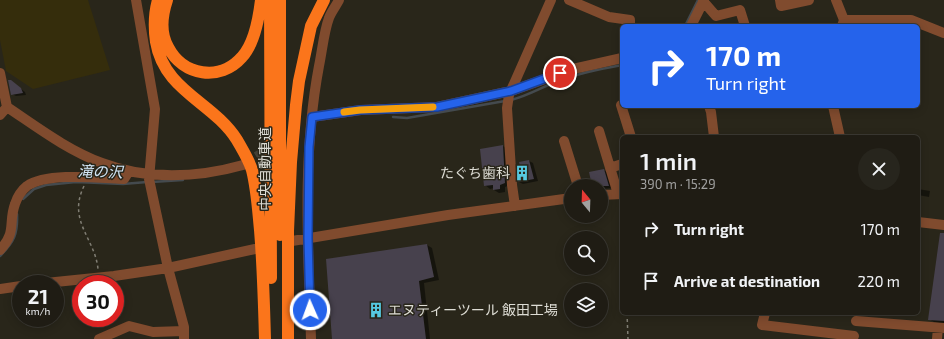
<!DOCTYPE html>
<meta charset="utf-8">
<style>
:root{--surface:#1f1c14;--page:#27251d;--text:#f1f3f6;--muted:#a1a1a0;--line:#3c3a34}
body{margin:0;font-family:"Exo 2","Noto Sans JP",sans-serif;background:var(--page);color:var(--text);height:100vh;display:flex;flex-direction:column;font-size:15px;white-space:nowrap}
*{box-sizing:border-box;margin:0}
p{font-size:13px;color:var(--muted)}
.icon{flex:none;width:22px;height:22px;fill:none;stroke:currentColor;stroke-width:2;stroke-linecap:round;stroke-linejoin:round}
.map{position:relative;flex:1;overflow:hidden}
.details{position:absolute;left:620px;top:135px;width:300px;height:180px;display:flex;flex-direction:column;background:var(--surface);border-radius:6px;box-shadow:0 2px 10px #0003,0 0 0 1px var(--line)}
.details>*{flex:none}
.hud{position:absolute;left:620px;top:24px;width:300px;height:84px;border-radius:6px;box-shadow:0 2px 10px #0003,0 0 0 1px var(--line);background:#2563eb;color:#fff;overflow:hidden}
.needle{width:26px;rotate:341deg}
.tools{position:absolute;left:564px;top:179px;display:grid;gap:8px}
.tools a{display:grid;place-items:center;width:44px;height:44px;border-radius:50%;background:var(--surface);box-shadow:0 2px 10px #0003,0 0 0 1px var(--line);font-size:20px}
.speed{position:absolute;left:12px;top:275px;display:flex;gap:8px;font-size:20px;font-weight:700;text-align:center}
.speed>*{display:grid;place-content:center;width:52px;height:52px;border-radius:50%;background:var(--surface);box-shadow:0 2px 10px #0003,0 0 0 1px var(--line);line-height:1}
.speed small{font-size:10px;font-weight:400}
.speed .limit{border:6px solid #d22;background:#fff;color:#111}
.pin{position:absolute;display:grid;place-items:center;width:34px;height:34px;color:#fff;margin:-17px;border:2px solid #fff;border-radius:50%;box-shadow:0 1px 4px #0007}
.me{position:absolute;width:44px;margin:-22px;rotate:358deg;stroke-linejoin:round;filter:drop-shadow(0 0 3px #0008)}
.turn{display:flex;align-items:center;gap:14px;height:84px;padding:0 20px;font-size:18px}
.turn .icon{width:52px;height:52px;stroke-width:2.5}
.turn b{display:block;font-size:28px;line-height:34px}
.round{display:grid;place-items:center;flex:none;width:42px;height:42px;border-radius:21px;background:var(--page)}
.summary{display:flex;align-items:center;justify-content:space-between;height:68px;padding:0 20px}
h1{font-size:24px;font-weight:600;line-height:30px}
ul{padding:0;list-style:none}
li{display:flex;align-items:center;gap:12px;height:52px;padding:0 20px}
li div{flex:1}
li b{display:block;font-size:15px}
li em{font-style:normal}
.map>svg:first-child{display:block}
.sand{fill:#352d0c}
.shadow{fill:#0007}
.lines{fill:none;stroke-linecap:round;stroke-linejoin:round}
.stream{stroke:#444a4e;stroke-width:2.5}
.building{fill:#47414d}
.minor-tunnel{stroke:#444136;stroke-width:10;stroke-dasharray:10 5;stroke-linecap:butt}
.path{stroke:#807e74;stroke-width:1.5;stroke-dasharray:3 3;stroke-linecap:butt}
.minor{stroke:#804b2e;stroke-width:10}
.highway{stroke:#fb751b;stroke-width:12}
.route-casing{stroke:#184099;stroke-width:10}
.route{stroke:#2563eb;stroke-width:7}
.slow{stroke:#f59e0b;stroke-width:7}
.labels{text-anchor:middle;stroke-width:3;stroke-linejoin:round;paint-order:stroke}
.street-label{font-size:14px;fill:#dddcd4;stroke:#29261a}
.poi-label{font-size:14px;fill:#dddcd4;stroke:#29261a;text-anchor:end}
.water-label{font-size:15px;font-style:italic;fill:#d1e5f6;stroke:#29261a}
</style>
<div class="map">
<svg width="944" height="339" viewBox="0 0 944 339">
<rect width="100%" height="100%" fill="#29261a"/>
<!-- sand -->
<path class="sand" d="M0,0H88L110,70L33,89L6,71L0,40Z"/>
<!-- shadow -->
<path class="shadow" d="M15,84L25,92L26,95L16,96L12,94Z
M503,146L508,150L510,185L505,187V192L499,193L494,190V188L490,189L485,185Z
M529,161L533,163L538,181L523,184L519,182Z
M90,167L97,169L100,172L91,171L89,170Z
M603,170L607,172L612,188L601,189V186H593Z
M918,189L930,191L929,197L918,195Z
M944,239V324L934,322L929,319Z
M427,245L432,248L439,280L424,283L430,339H333Z"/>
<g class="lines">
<!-- stream -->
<path class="stream" d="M685,26L698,0
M511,100C528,96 542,87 558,81C579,73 600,69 622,65
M393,117L407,118L505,101
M152,182L183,180
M23,199L34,189L46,185L76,182L123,184L147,182
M0,256C14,242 18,234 17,214"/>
</g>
<!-- building -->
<path class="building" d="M8,80H11L21,88L23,93L11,95Z
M503,145L505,183L500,185V189L493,190V185L484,186L480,149Z
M529,160L534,179L518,182L517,167L520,166L519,162Z
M604,169L609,186H592L589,172Z
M940,233H944V321L928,320Z
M427,244L434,277L419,281L426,339H332L326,259Z"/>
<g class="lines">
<!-- minor-tunnel -->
<path class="minor-tunnel" d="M244,165L276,144"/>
<!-- path -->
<path class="path" d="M84,186C67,221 95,238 98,269
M627,313L628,339"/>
<!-- minor -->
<path class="minor" d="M136,0L155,109L149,179L168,268L184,327V339
M569,0L609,17L630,20V26
M780,0L781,6L809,0
M836,0L844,20L842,26
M703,1L716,16L740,10L745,26
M844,20H911L944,33
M691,26L704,0
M0,73L7,107C37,127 67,150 102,163C146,180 197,178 243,165
M621,105L631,137
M709,106L711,112L714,137
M833,106L840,137
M0,115L7,107
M312,117L361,110L437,107L511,91L573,69L622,58
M599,131L618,194
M564,141L578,186
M610,168L622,164
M601,195L622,194
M515,206L512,185L507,108L509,95L551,0
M918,222L944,225
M292,241L448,215L571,198
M0,250C17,232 8,223 15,204C17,198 22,190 27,186C47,172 100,178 124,179L129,171
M36,284L114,276L168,268L255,249
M0,289L21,286
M765,313L762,325L854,336
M856,321L944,328
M99,339L129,326L153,332L184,331
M311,339C308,248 302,156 319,66C322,52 324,31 329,18C331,12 336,6 339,0
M937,339L938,328"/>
<!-- highway -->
<path class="highway" d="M158,0C154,14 154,28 156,42C164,91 213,102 237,140C242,149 249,160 252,170C257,190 258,210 260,230C263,266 264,303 265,339
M167,0C162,15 160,33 168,47C183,76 220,82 242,57C254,44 259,17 261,0
M270,0L271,278
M280,235V0
M288,339V231L291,162L296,105L299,81L311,26L324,0"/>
</g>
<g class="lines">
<defs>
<path id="route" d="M310,310L308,238L309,147L312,117L360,110L437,107L511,91L560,73"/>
</defs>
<!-- route casing -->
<use href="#route" class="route-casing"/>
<!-- route -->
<use href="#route" class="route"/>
<!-- slow -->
<path class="slow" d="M344,112L360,110L433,107"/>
</g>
<!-- icons -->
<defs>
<symbol id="building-bare" viewBox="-9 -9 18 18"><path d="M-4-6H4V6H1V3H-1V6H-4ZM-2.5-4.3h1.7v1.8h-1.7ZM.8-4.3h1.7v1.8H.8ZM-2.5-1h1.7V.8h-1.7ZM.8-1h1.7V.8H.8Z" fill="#56c9e1" stroke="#29261a" stroke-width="2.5" paint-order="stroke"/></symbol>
</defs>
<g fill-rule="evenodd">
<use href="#building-bare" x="511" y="162" width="22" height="22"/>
<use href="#building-bare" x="365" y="299" width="22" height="22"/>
</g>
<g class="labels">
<!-- street labels -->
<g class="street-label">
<text transform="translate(265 169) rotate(-90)" y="5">中央自動車道</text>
</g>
<!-- poi labels -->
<g class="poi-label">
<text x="510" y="178">たぐち歯科</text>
<text x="388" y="315" text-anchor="start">エヌティーツール 飯田工場</text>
</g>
<!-- water labels -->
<g class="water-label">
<text transform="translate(100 172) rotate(1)" y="5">滝の沢</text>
</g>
</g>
</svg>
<div class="tools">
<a><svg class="needle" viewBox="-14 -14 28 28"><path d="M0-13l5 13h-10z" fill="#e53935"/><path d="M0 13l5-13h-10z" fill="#a1a1a0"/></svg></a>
<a><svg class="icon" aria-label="search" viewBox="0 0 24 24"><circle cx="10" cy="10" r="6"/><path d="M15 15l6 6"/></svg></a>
<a><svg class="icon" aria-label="layers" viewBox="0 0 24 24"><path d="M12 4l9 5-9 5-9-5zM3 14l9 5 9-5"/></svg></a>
</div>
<div class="speed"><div>21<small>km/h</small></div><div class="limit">30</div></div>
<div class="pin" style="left:560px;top:73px;background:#d93025"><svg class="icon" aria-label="arrive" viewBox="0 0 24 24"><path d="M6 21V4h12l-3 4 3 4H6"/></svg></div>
<svg class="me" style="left:310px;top:310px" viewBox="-20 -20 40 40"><circle r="17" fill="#2563eb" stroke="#fff" stroke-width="3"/><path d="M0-11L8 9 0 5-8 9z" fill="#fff"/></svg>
<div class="hud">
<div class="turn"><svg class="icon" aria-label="right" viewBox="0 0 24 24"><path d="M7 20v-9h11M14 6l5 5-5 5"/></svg><div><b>170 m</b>Turn right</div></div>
</div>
<section class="details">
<div class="summary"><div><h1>1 min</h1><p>390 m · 15:29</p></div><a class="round"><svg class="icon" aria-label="close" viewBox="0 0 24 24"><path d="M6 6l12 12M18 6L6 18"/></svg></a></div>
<ul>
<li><svg class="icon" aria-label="right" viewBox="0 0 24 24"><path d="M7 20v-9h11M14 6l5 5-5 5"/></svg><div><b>Turn right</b></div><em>170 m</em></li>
<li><svg class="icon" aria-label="arrive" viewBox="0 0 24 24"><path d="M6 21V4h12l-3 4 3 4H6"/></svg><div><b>Arrive at destination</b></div><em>220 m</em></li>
</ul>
</section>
</div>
